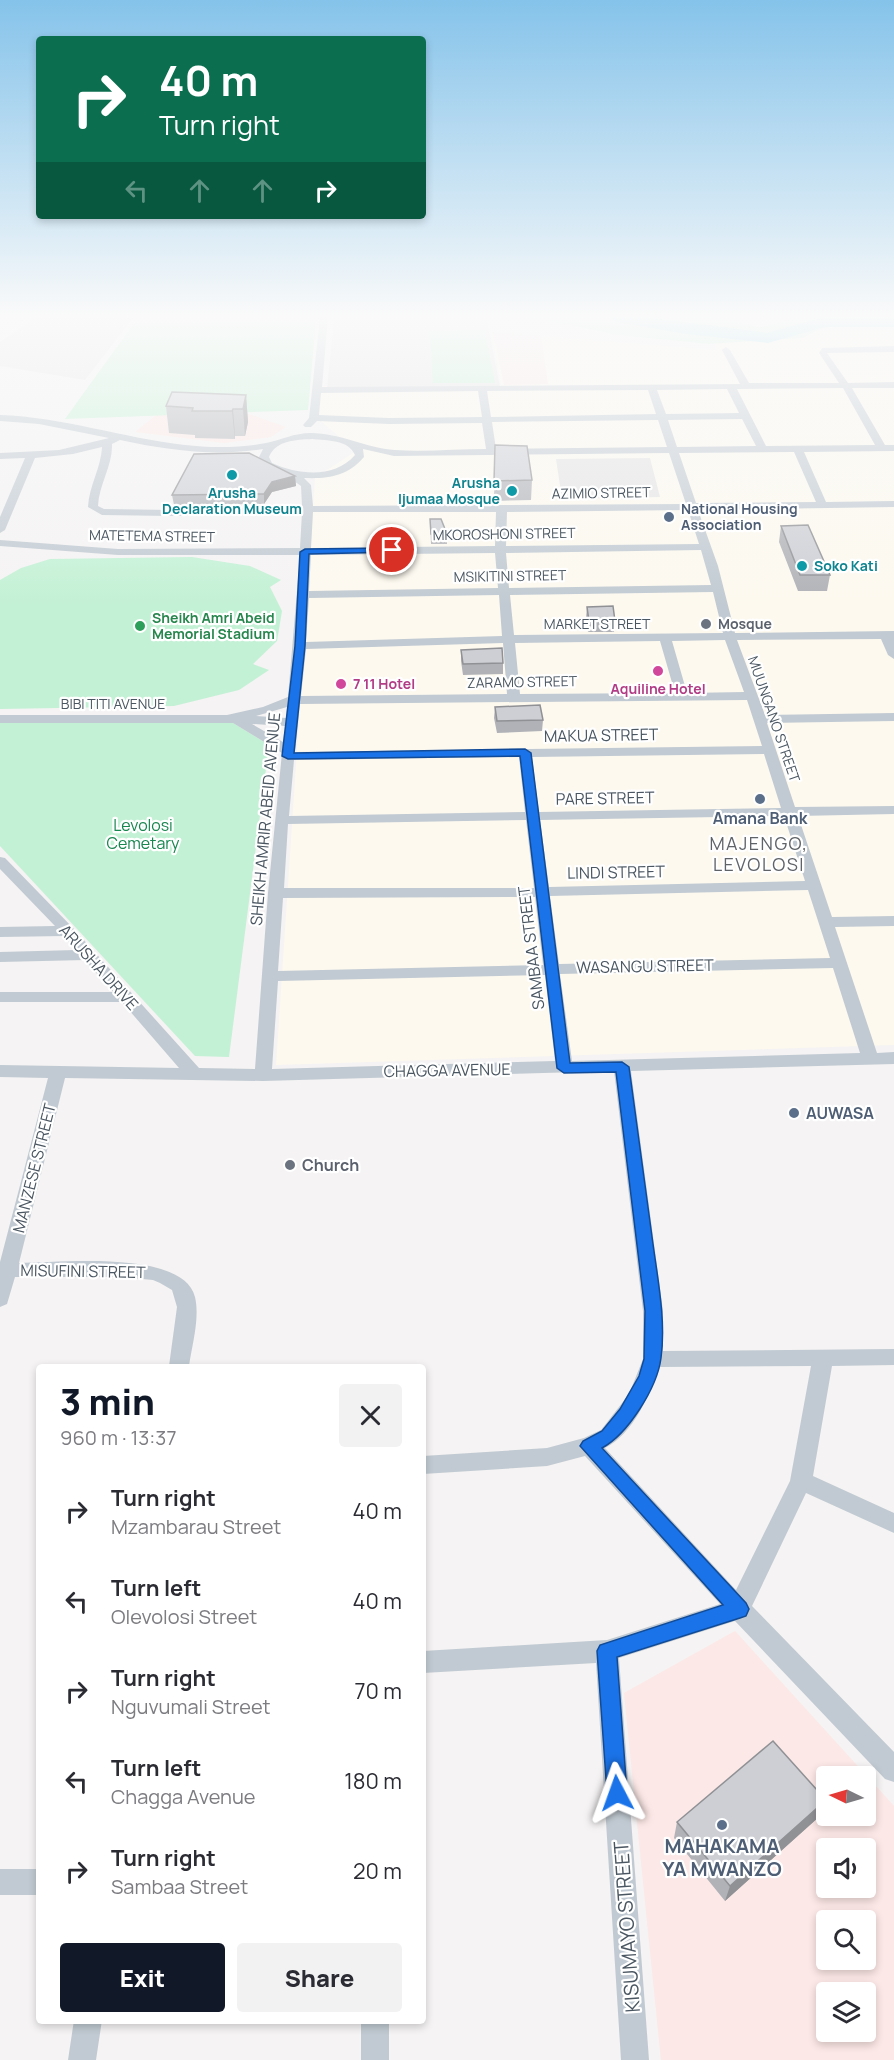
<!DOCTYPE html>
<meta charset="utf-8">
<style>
:root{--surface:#fff;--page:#f2f2f3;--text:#2b2b33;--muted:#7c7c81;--accent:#111827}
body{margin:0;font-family:Manrope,sans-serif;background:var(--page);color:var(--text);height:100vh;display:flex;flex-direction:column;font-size:22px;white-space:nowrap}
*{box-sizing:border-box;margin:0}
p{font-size:20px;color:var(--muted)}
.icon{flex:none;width:33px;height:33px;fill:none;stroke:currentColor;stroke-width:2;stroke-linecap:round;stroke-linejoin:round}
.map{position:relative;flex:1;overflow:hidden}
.drawer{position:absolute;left:36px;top:1364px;width:390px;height:660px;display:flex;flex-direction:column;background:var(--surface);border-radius:6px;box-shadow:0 3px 9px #0003}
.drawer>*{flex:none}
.guide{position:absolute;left:36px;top:36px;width:390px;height:183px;border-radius:6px;box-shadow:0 3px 9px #0003;background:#0b6e4f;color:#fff;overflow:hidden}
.needle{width:39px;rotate:275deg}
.fabs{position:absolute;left:816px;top:1766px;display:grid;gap:12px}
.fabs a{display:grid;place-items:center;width:60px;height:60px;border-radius:6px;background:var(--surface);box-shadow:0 3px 9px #0003;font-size:30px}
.pin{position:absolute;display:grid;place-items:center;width:51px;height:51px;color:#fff;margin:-26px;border:3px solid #fff;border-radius:50%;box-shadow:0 2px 6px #0007}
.me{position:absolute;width:66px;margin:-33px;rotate:356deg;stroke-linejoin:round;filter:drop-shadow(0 0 4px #0008)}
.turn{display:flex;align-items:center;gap:21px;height:126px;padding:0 24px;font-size:27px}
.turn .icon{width:78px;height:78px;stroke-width:2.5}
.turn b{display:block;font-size:42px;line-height:51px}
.lanes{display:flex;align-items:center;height:57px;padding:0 24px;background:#0003;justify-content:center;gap:30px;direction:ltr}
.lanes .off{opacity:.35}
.round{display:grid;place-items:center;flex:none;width:63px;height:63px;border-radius:6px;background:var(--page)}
.headline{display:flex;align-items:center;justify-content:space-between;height:102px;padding:0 24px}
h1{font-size:36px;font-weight:800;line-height:45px;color:var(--accent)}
.primary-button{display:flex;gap:12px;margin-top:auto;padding:12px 24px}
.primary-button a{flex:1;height:69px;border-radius:6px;background:var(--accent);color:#fff;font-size:24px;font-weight:800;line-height:69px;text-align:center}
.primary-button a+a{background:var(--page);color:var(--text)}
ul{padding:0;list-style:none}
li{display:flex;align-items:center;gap:18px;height:90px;padding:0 24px}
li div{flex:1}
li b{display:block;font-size:22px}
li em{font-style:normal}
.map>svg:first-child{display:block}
.commercial{fill:#fdf9ef}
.education{fill:#e6e4e5}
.medical{fill:#fce8e6;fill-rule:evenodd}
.green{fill:#c3f1d5}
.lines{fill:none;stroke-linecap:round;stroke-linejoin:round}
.river{fill:#90daee;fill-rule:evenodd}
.minor{fill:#c1cad2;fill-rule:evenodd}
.wall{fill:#b0b2b7}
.shaded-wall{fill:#909195}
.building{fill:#cdcfd5;stroke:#909195;stroke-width:1.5}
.route{fill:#1a73e8;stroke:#114b97;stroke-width:1.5}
.culture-dot{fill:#0f9aa8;stroke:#fff;stroke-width:2}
.service-dot{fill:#5c6f8a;stroke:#fff;stroke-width:2}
.worship-dot{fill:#6b7280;stroke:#fff;stroke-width:2}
.leisure-dot{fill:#2e9e5b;stroke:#fff;stroke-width:2}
.hotel-dot{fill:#d1479c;stroke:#fff;stroke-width:2}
.labels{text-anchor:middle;stroke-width:4.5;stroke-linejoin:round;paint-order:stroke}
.far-culture-label{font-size:14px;font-weight:bold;fill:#0d838f;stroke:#fff;text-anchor:end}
.far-street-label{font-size:14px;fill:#4a5661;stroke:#fff}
.far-service-label{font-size:14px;font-weight:bold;fill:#4e5e75;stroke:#fff;text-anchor:start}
.far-leisure-label{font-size:14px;font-weight:bold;fill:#27864d;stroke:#fff;text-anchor:start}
.far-worship-label{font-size:14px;font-weight:bold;fill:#5b616d;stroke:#fff;text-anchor:start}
.far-hotel-label{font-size:14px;font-weight:bold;fill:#b23c85;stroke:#fff;text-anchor:start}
.street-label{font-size:16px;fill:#4a5661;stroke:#fff}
.service-label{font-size:16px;font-weight:bold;fill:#4e5e75;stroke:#fff}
.park-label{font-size:16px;fill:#17864f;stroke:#fff}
.worship-label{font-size:16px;font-weight:bold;fill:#5b616d;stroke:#fff;text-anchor:start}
.neighbourhood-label{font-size:18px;letter-spacing:1.5px;fill:#5f6368;stroke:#fff}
.near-service-label{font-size:20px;font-weight:bold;fill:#4e5e75;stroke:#fff}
.near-street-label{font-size:20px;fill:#4a5661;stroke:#fff}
</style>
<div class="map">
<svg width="894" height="2060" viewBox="0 0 894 2060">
<rect width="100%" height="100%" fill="#f5f3f3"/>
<!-- commercial -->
<path class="commercial" d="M894,330V1045L276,1065L315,478L356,451L316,417L322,386L501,385L491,332L716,350L711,331Z"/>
<!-- education -->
<path class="education" d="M37,317H118L132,319L85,380L0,366V342Z
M334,320H487L500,387L327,388Z
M650,458L660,497L562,499L556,459Z"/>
<!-- medical -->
<path class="medical" d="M493,332L541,336L548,384L504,385Z
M249,414L286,427L271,437L224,443L135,432L156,415Z
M735,1631L894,1806V2060H661L624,1693ZM826,1776H866V1815H826ZM826,1848H866V1887H826ZM826,1920H866V1959H826ZM826,1992H866V2031H826Z"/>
<!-- green -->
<path class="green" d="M497,317H710L761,327L802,317H894V323L841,324L818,330L803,338L708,344L618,335L534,318Z
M316,321L308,410L65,419L134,323Z
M485,330L495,383H433L429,331Z
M192,557L250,566L281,580L270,587L282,611L277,641L253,664L269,670L239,690L174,706L0,709V580L21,568L50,559Z
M225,718L269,745L229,1057L195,1056L0,846V723Z"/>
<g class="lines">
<!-- river -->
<path class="river" d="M609,317H645L767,333L823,317H894V327H824L768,343L687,334L617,322Z"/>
<!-- minor -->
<path class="minor" d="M320,317H328L322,387L740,384L722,350L726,347L730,350L749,383H839L819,353L822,348L894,346V352L827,353L848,383L894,382V388H852L885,445H894V451L804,452L826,502L894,501V507L698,510L718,566L735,633L894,631V659L888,655L881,639L737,640L765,715L894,713V721L767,723L795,807L894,806V814L798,816L832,917L894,916V926L835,927L877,1053L894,1052V1064L631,1071L663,1311V1351L894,1349V1365L832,1366L813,1476L894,1513V1533L806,1493L752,1606L894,1752V1782L885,1779L735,1621L619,1658L649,2060H621L596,1663L423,1673V1651L607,1640L720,1604L585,1456L547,1466L423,1474V1456L547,1448L584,1438L601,1430L629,1394L643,1359V1311L614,1071L263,1081L65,1078L19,1263C59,1263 183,1249 195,1297C200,1318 192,1345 189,1366H169L177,1307L172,1290L160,1283L153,1280L121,1277H15L7,1304L0,1307V1262L48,1078L0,1077V1065L179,1068L122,1002H0V992H113L85,960L0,962V952L76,950L64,936L0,937V927L55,926L0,869V857L5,858L73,928L199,1068L255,1069L268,893L282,753L233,723H0V715H227L263,707L288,697L300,555H118L0,546V540L118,549L300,548L302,512L172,516L102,515L88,507C89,486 101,468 102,447L73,454L35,458L5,530L0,533V517L25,458L0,459V453L59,450L109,438L39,424L0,421V415C63,417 123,438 185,445C211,448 240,448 266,443C281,440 294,433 311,433C340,433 366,448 395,450C425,452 456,449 486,449L482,423L389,424L317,421L311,427H305L303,425L309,418ZM843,388L875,445L766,446L737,389ZM727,389L739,413L666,414L657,390ZM648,390L656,414L491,417L487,391ZM478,391L482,417L389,418L319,415L321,393ZM742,419L756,446L677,447L668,420ZM658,420L667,447L496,449L492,422ZM312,439C327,441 348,439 355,455C334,479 299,475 272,463L269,457C276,440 296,440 312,439ZM120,440C167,450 215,457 263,449L259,457L264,467L284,474L301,486L302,506L172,510L104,509L98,506C99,484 113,465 112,444ZM363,449L394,456L669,453L686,504L313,506L311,485L304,478C328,479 348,476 364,457ZM794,452L816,502L696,503L679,453ZM688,510L699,544L506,546L507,512ZM313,512H496L495,546L311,548ZM701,550L711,585L509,588L506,553ZM495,553L498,588L309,591L311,555ZM713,592L723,633L514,635L510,595ZM499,595L502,636L306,642L309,598ZM725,640L744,692L687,693L672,641ZM660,641L675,693L520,694L515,643ZM503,643L507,694L301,696L306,649ZM747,700L762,746L295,752L300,704ZM287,707L286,718L256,716ZM252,724L285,726L283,742ZM764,754L781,808L539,812L532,757ZM519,757L525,812L289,816L294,760ZM784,816L805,881L549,887L540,820ZM526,820L534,888H284L288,824ZM808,890L830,958L559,964L550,896ZM535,897L543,965L278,971L283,898ZM833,968L860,1053L572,1061L560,974ZM545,975L555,1061L272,1069L278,981ZM811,1366L790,1481L736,1590L605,1448C634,1433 648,1397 660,1367Z
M0,1869H39V1895H0Z
M74,2020H102L96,2060H68Z
M361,2020H389V2060H361Z"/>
</g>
<!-- wall -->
<path class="wall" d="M246,395L248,422L245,436H235V439L195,438V435L169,433L166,406Z
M495,445L532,480L531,500L494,501Z
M295,476L296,486L272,492L264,504L174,505L172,495Z
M430,519L447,534V544H431Z
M781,526L830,575L827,591H798L779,542Z
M587,607L615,621L614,632H588L586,618Z
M461,650L503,663V674L463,675L461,661Z
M495,707L543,720L542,731L497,733L494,718Z
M826,1800L820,1816L725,1901L674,1838L677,1822Z"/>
<!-- shaded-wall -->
<path class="shaded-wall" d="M246,395L248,422L245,436L243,409Z
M233,409L235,436V439L232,411Z
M295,476L296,486L272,492L264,504V494L272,482Z
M826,1800L820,1816L725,1901L730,1886Z"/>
<!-- building -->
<path class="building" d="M172,392L246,395L243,409H233L232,411H192L193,408L166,406Z
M495,445L527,446L532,480L494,481Z
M249,453L295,476L272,482L264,494L172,495L194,454Z
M430,519H441L447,534H431Z
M808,525L830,575H800L781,526Z
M613,606L615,621H589L587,607Z
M502,648L503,663L463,664L461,650Z
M540,705L543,720L497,721L495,707Z
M773,1741L826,1800L730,1886L677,1822Z"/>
<!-- sky -->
<linearGradient id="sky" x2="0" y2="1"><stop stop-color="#85c3ea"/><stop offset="0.52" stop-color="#fafafa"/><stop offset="1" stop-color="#fafafa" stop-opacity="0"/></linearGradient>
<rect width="894" height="606" fill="url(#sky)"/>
<!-- route -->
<path class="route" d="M392,548L396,550L395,552L309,554L305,646L294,753L525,749L531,753L570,1063L622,1062L629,1067C637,1126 645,1185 653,1244C658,1281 666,1321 661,1358C657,1388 628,1434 602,1448L746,1603L749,1609L746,1616L740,1618L617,1657L627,1793L624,1800L617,1803L610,1800L607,1793L597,1651L600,1645L723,1605L580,1446L583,1441L602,1431L620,1409L639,1376L644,1359L645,1311L616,1072L564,1073L557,1068L520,756L288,759L282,756L295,646L300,552L305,549Z"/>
<!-- markers -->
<g class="culture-dot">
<circle cx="232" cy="475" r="6"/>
<circle cx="512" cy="491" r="6"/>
<circle cx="802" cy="566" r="6"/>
</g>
<g class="service-dot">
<circle cx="669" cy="517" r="6"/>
<circle cx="760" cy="799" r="6"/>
<circle cx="794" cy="1113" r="6"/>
<circle cx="722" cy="1825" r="6"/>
</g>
<g class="worship-dot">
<circle cx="706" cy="624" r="6"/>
<circle cx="290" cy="1165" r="6"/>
</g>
<circle class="leisure-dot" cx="140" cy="626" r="6"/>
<g class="hotel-dot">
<circle cx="658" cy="671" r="6"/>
<circle cx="341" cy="684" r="6"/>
</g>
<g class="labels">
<!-- far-culture labels -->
<g class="far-culture-label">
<text x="500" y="488">Arusha<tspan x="500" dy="16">Ijumaa Mosque</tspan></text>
<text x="232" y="498" text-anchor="middle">Arusha<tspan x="232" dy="16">Declaration Museum</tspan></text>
<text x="814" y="571" text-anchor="start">Soko Kati</text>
</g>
<!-- far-street labels -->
<g class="far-street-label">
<text transform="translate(601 493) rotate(-1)" y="5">AZIMIO STREET</text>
<text transform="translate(504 534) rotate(-1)" y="5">MKOROSHONI STREET</text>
<text transform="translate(152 536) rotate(1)" y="5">MATETEMA STREET</text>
<text transform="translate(510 576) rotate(-1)" y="5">MSIKITINI STREET</text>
<text x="597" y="629">MARKET STREET</text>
<text transform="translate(522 682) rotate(-1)" y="5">ZARAMO STREET</text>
<text x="113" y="709">BIBI TITI AVENUE</text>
<text transform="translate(774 719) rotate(71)" y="5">MUUNGANO STREET</text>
</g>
<!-- far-service labels -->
<g class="far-service-label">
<text x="681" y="514">National Housing<tspan x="681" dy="16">Association</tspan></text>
</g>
<!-- far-leisure labels -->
<g class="far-leisure-label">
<text x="152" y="623">Sheikh Amri Abeid<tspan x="152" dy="16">Memorial Stadium</tspan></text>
</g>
<!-- far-worship labels -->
<g class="far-worship-label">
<text x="718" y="629">Mosque</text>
</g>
<!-- far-hotel labels -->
<g class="far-hotel-label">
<text x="353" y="689">7 11 Hotel</text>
<text x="658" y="694" text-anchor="middle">Aquiline Hotel</text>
</g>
<!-- street labels -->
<g class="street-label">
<text transform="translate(601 735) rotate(-1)" y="6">MAKUA STREET</text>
<text transform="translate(605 798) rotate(-1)" y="6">PARE STREET</text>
<text transform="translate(265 819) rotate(-85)" y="6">SHEIKH AMRIR ABEID AVENUE</text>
<text transform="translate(616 872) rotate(-1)" y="6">LINDI STREET</text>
<text transform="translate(531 948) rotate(-97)" y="6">SAMBAA STREET</text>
<text transform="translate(645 966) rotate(-1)" y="6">WASANGU STREET</text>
<text transform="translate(99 967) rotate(48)" y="6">ARUSHA DRIVE</text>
<text transform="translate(447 1070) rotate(-1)" y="6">CHAGGA AVENUE</text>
<text transform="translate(34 1168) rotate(-76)" y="6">MANZESE STREET</text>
<text transform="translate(83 1271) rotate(1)" y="6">MISUFINI STREET</text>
</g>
<!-- service labels -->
<g class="service-label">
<text x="760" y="824">Amana Bank</text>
<text x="806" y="1119" text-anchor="start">AUWASA</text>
</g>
<!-- park labels -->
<g class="park-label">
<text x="143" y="831">Levolosi<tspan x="143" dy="18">Cemetary</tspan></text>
</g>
<!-- worship labels -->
<g class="worship-label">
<text x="302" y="1171">Church</text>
</g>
<!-- neighbourhood labels -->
<g class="neighbourhood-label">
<text x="759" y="850">MAJENGO,<tspan x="759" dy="21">LEVOLOSI</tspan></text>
</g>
<!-- near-service labels -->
<g class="near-service-label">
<text x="722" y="1853">MAHAKAMA<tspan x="722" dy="23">YA MWANZO</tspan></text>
</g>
<!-- near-street labels -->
<g class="near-street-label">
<text transform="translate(627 1927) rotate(-94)" y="7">KISUMAYO STREET</text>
</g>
</g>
</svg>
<div class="fabs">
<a><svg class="needle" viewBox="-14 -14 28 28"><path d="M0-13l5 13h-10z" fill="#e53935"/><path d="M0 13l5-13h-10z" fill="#7c7c81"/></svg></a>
<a><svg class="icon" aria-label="sound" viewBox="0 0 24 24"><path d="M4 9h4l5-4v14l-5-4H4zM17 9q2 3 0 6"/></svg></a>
<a><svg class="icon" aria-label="search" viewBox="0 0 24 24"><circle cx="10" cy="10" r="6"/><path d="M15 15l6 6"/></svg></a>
<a><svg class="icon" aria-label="layers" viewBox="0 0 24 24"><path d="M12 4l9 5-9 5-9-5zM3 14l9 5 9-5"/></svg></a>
</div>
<div class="pin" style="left:392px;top:550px;background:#d93025"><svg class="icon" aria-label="arrive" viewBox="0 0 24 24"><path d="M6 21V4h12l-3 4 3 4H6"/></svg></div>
<svg class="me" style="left:617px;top:1793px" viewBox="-20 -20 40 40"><path d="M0-17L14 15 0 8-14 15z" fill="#1a73e8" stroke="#fff" stroke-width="4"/></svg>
<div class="guide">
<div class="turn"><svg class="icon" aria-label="right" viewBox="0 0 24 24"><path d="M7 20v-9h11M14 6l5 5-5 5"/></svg><div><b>40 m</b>Turn right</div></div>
<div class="lanes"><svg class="icon off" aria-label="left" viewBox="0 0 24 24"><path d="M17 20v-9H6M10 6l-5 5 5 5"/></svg><svg class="icon off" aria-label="ahead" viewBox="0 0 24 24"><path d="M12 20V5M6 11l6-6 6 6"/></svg><svg class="icon off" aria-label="ahead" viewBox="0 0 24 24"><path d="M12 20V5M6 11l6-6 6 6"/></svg><svg class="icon" aria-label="right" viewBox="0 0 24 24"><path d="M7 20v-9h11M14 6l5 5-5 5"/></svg></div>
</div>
<section class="drawer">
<div class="headline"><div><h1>3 min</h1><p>960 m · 13:37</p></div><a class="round"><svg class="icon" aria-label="close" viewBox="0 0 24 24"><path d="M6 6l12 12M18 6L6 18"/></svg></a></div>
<ul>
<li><svg class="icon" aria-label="right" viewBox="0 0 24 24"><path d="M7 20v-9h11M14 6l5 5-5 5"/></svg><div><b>Turn right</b><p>Mzambarau Street</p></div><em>40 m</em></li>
<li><svg class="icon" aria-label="left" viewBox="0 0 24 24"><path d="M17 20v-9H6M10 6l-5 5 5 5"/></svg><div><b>Turn left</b><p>Olevolosi Street</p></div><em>40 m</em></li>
<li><svg class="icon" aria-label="right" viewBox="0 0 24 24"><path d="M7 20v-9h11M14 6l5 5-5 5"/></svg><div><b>Turn right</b><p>Nguvumali Street</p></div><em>70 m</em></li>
<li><svg class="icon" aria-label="left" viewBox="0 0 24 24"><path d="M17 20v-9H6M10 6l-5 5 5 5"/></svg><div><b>Turn left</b><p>Chagga Avenue</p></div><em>180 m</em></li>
<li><svg class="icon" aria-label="right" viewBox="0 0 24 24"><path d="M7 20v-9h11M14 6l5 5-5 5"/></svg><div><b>Turn right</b><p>Sambaa Street</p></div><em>20 m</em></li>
</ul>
<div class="primary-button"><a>Exit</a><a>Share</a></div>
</section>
</div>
